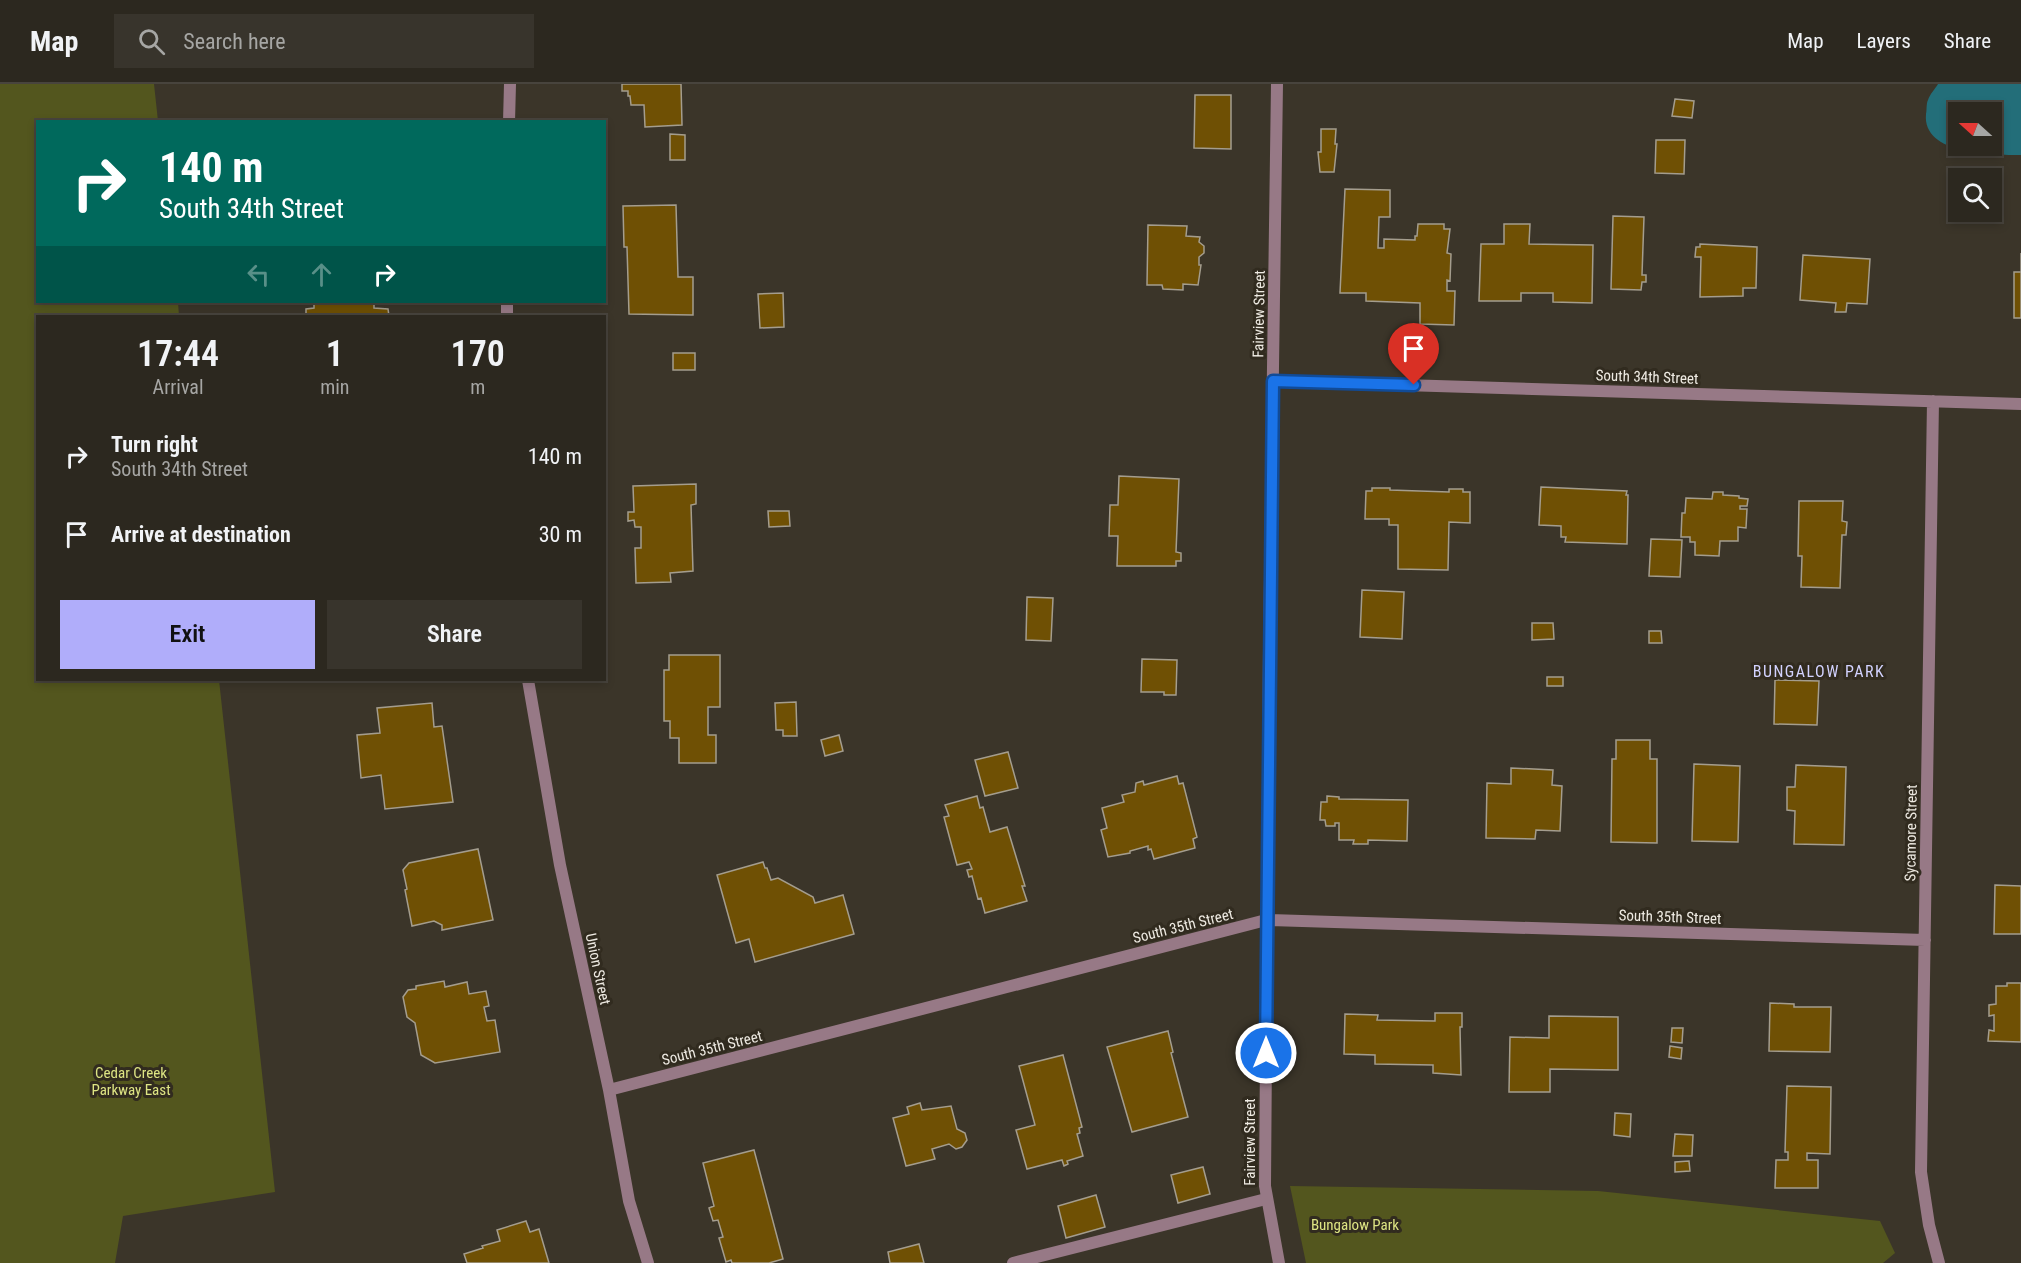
<!DOCTYPE html>
<style>
:root{--surface:#2c281f;--page:#38342c;--text:#f1f3f6;--muted:#a6a6a4;--line:#48443d;--accent:#b0adfa}
body{margin:0;font-family:"Roboto Condensed",sans-serif;background:var(--page);color:var(--text);height:100vh;display:flex;flex-direction:column;font-size:22px;white-space:nowrap}
*{box-sizing:border-box;margin:0}
p{font-size:20px;color:var(--muted)}
.icon{flex:none;width:33px;height:33px;fill:none;stroke:currentColor;stroke-width:2;stroke-linecap:round;stroke-linejoin:round}
.map{position:relative;flex:1;overflow:hidden}
.sheet{position:absolute;left:36px;top:231px;width:570px;height:366px;display:flex;flex-direction:column;background:var(--surface);border-radius:0px;box-shadow:0 3px 9px #0003,0 0 0 2px var(--line)}
.sheet>*{flex:none}
.top-card{position:absolute;left:36px;top:36px;width:570px;height:183px;border-radius:0px;box-shadow:0 3px 9px #0003,0 0 0 2px var(--line);background:#00695c;color:#fff;overflow:hidden}
.needle{width:39px;rotate:291deg}
.fabs{position:absolute;left:1948px;top:18px;display:grid;gap:12px}
.fabs a{display:grid;place-items:center;width:54px;height:54px;border-radius:0px;background:var(--surface);box-shadow:0 3px 9px #0003,0 0 0 2px var(--line);font-size:30px}
.pin{position:absolute;display:grid;place-items:center;width:51px;height:51px;color:#fff;margin:-62px -26px;border-radius:50% 50% 50% 0;rotate:-45deg;box-shadow:0 0 6px #0007}
.pin .icon{rotate:45deg}
.me{position:absolute;width:66px;margin:-33px;rotate:0deg;stroke-linejoin:round;filter:drop-shadow(0 0 4px #0008)}
.turn{display:flex;align-items:center;gap:21px;height:126px;padding:0 24px;font-size:27px}
.turn .icon{width:78px;height:78px;stroke-width:2.5}
.turn b{display:block;font-size:42px;line-height:51px}
.lanes{display:flex;align-items:center;height:57px;padding:0 24px;background:#0003;justify-content:center;gap:30px;direction:ltr}
.lanes .off{opacity:.35}
.eta{display:flex;justify-content:space-evenly;align-items:center;height:102px;text-align:center}
.eta b{font-size:36px;font-weight:600;line-height:42px}
.action{display:flex;gap:12px;margin-top:auto;padding:12px 24px}
.action a{flex:1;height:69px;border-radius:0px;background:var(--accent);color:#111;font-size:24px;font-weight:600;line-height:69px;text-align:center}
.action a+a{background:var(--page);color:var(--text)}
ul{padding:0;list-style:none}
li{display:flex;align-items:center;gap:18px;height:78px;padding:0 24px}
li div{flex:1}
li b{display:block;font-size:22px}
li em{font-style:normal}
header{display:flex;align-items:center;gap:36px;box-sizing:border-box;height:84px;padding:0 30px;background:var(--surface);border-bottom:2px solid var(--line)}
header strong{font-size:28px}
nav{display:flex;gap:33px;margin-inline-start:auto;font-size:21px}
.search{width:420px;height:54px;background:var(--page);display:flex;align-items:center;gap:15px;box-sizing:border-box;padding:0 21px;border-radius:0px;color:var(--muted);font-size:22px}
.map>svg:first-child{display:block}
.green{fill:#53561e}
.water{fill:#236e79;fill-rule:evenodd}
.building{fill:#6f5004;stroke:#a49d8e;stroke-width:1.5}
.lines{fill:none;stroke-linecap:round;stroke-linejoin:round}
.lane{stroke:#977986;stroke-width:12}
.street{stroke:#977986;stroke-width:12}
.route-casing{stroke:#114b97;stroke-width:15}
.route{stroke:#1a73e8;stroke-width:10}
.labels{text-anchor:middle;stroke-width:6;stroke-linejoin:round;paint-order:stroke}
.street-label{font-size:15px;fill:#eeeae2;stroke:#312b1f}
.park-label{font-size:15px;fill:#dde483;stroke:#312b1f}
.neighbourhood-label{font-size:16px;letter-spacing:1.5px;fill:#d3d3ff;stroke:#312b1f}
</style>
<header>
<strong>Map</strong>
<div class="search"><svg class="icon" aria-label="search" viewBox="0 0 24 24"><circle cx="10" cy="10" r="6"/><path d="M15 15l6 6"/></svg>Search here</div>
<nav><a>Map</a><a>Layers</a><a>Share</a></nav>
</header>
<div class="map">
<svg width="2021" height="1179" viewBox="0 0 2021 1179">
<rect width="100%" height="100%" fill="#3b3529"/>
<!-- green -->
<path class="green" d="M0,0H154L158,37L38,38V218H178L179,232H38V596H219L275,1108L123,1132L115,1179H0Z
M1290,1102L1598,1107L1880,1137L1895,1169L1883,1179H1306Z"/>
<!-- water -->
<path class="water" d="M1938,0H2021V71C1993,71 1922,71 1926,30C1927,26 1926,20 1928,16C1930,10 1935,5 1938,0ZM1959,28H1992V62H1959Z"/>
<!-- building -->
<path class="building" d="M622,0H681L682,41L645,43L644,21H631L630,12H628V7H622Z
M1195,11H1231V65L1194,64Z
M1675,15L1694,17L1692,34L1672,32Z
M1321,45H1336L1335,60H1337L1334,88H1320L1318,68H1321Z
M670,50L685,51V76H670Z
M1656,56H1685L1684,90L1655,89Z
M1345,105L1390,106V133H1379L1378,164H1384V155L1415,156V152H1417L1418,140H1444V145H1450L1447,169L1451,170L1450,197L1447,196V207H1455L1454,241L1420,240V219L1366,217V209H1340Z
M676,121L678,193H693V231L629,230L627,163H624L623,122Z
M1613,132L1644,133L1642,191H1646V198H1642L1641,206L1611,205Z
M1504,140H1530L1529,160L1593,161L1592,219L1553,218V209H1521V217H1479L1481,160H1504Z
M1148,141L1187,142L1186,152L1200,153L1199,158L1204,162V169L1199,173V181H1201L1198,201L1183,200V206L1163,205L1162,201H1147Z
M1700,160L1757,163L1756,204H1743V212L1700,213L1701,173H1695L1696,163H1700Z
M2021,169V234H2014V188H2021Z
M1803,171L1870,175L1867,220L1847,219L1846,228H1835L1836,219L1800,216Z
M783,209L784,243L760,244L758,210Z
M314,218H374V224L388,225L389,232H306V225L314,224Z
M673,269H695V286H673Z
M1119,392L1179,395L1176,468L1181,469V477H1176V482H1117L1118,452H1109L1110,421H1118Z
M696,400V420L691,421L693,487L670,489L671,498L636,499L635,464H641V443H635L634,436L628,437V428H634L633,402Z
M1541,403L1627,407L1626,411H1628L1627,460L1565,458L1566,453H1561V442L1539,441Z
M1372,404H1390V406L1449,408V405H1463V408H1470V439L1449,438L1448,486L1398,485V441H1389V435H1365L1366,407H1372Z
M1713,408H1723V411L1739,412V414L1748,415L1747,422H1740V425H1747L1746,444L1738,443V457H1720L1719,472L1695,471V458H1690V453H1681L1682,429H1685L1686,414L1712,415Z
M1799,417H1843L1842,437L1847,438L1846,451H1842L1840,504L1801,503L1802,472H1798Z
M768,427H789L790,442L769,443Z
M1651,455L1682,456L1680,493L1649,492Z
M1362,506L1404,508L1402,555L1360,553Z
M1027,513L1053,514L1051,557L1026,556Z
M1532,539H1553L1554,555L1532,556Z
M1649,547H1661L1662,559H1649Z
M669,571H720V623H708V651H716V679H679V654H670V637H664V586H669Z
M1142,575L1177,576L1176,611H1164V608H1141Z
M1547,593H1563V602H1547Z
M1775,596L1819,597L1817,641L1774,640Z
M796,618L797,652H783V646H776L775,619Z
M432,619L434,643L442,642L453,718L385,725L381,691L361,694L357,651L380,649L377,624Z
M839,651L843,667L825,672L821,656Z
M1616,656H1650V675H1657V759L1611,758L1612,675H1616Z
M1008,668L1018,704L985,712L975,676Z
M1694,680L1740,682L1738,758L1692,757Z
M1796,681L1846,683L1844,761L1794,760L1795,727L1787,726V703H1795Z
M1511,684L1553,686L1552,701L1562,702L1560,747L1536,746L1535,755L1486,754L1487,699L1511,700Z
M1177,692L1179,700L1183,699L1197,753L1193,755L1195,764L1154,775L1151,765L1148,766V762L1130,767V769L1108,773L1101,746L1107,744L1102,724L1124,718L1122,711L1135,708L1136,699L1143,697L1144,701Z
M977,712L980,724L983,723L990,748L1007,743L1025,802H1022L1027,817L985,829L981,814L978,815L972,792L969,793L967,786L972,785L969,778L957,781L944,733L949,732L945,721Z
M1327,712L1339,713V715L1408,716L1407,757L1368,756V760H1353L1354,756H1339V739H1335V742H1326L1325,736H1320L1321,718H1327Z
M478,765L493,836L442,846V841L434,837L412,842L405,806L407,805L403,786L409,779Z
M763,778L765,784H767L771,796L778,794L813,813L815,819L843,811L854,850L755,878L749,855L736,859L717,791Z
M1995,801L2021,802V850H1994Z
M444,897L445,903L467,898L469,910L486,907L489,922L484,923L487,937L495,936L500,968L435,979L421,971L415,939L407,933L403,913L408,906L416,905V902Z
M2007,899H2021V958L1988,957L1989,946L1994,947V931L1989,932V921L1996,920V902H2007Z
M1770,919L1794,920V923H1831L1830,968L1769,967Z
M1435,929H1462V943H1460L1461,991L1433,989V981L1375,980V971L1344,970L1345,930L1378,931L1377,936L1435,937Z
M1549,932L1618,933V986L1550,985V1008H1509L1510,953L1549,954Z
M1672,944H1683L1682,959L1671,958Z
M1168,947L1173,968L1171,969L1188,1033L1132,1048L1107,963Z
M1670,962L1682,964L1681,975L1669,973Z
M1063,971L1082,1043L1079,1044L1080,1049L1077,1050L1083,1072L1067,1077L1068,1080L1064,1082L1062,1076L1027,1085L1016,1046L1035,1041L1019,982Z
M1787,1002L1831,1003L1830,1070L1807,1069V1076H1818V1104H1775L1776,1076H1788V1068H1785Z
M920,1019L922,1026L951,1022L957,1045L965,1049L967,1056L962,1063L956,1065L949,1060L932,1065L935,1075L906,1082L893,1034L909,1030L907,1023Z
M1615,1029L1631,1030L1630,1053L1614,1051Z
M1675,1050L1693,1051L1692,1072H1673Z
M754,1066L783,1175L769,1179H732L731,1176L726,1178L719,1154L723,1153L718,1136L713,1137L709,1124L714,1122L703,1079Z
M1689,1077L1690,1087L1675,1088V1078Z
M1203,1083L1210,1110L1178,1119L1171,1091Z
M1096,1111L1105,1143L1066,1154L1058,1122Z
M526,1137L530,1148L539,1145L549,1179H467L464,1170L483,1164L482,1162L500,1157L497,1146Z
M919,1160L924,1179H890L888,1168Z"/>
<g class="lines">
<!-- lane -->
<path class="lane" d="M1013,1179L1266,1115"/>
<!-- street -->
<path class="street" d="M1277,0L1269,566L1265,1102L1279,1179
M509,38L510,0
M507,232V218
M1273,297L2021,320
M1933,317L1921,1088L1929,1141L1939,1179
M528,596L560,781L609,1006L629,1117L648,1179
M609,1006L1266,836L1925,856"/>
</g>
<g class="lines">
<defs>
<path id="route" d="M1266,969L1273,297L1414,301"/>
</defs>
<!-- route casing -->
<use href="#route" class="route-casing"/>
<!-- route -->
<use href="#route" class="route"/>
</g>
<g class="labels">
<!-- street labels -->
<g class="street-label">
<text transform="translate(1259 230) rotate(-89)" y="5">Fairview Street</text>
<text transform="translate(1647 293) rotate(2)" y="5">South 34th Street</text>
<text transform="translate(1911 749) rotate(-89)" y="5">Sycamore Street</text>
<text transform="translate(1670 833) rotate(2)" y="5">South 35th Street</text>
<text transform="translate(1183 842) rotate(-14)" y="5">South 35th Street</text>
<text transform="translate(598 885) rotate(78)" y="5">Union Street</text>
<text transform="translate(712 964) rotate(-14)" y="5">South 35th Street</text>
<text transform="translate(1250 1058) rotate(-90)" y="5">Fairview Street</text>
</g>
<!-- park labels -->
<g class="park-label">
<text x="131" y="994">Cedar Creek<tspan x="131" dy="17">Parkway East</tspan></text>
<text x="1355" y="1146">Bungalow Park</text>
</g>
<!-- neighbourhood labels -->
<g class="neighbourhood-label">
<text x="1819" y="593">BUNGALOW PARK</text>
</g>
</g>
</svg>
<div class="fabs">
<a><svg class="needle" viewBox="-14 -14 28 28"><path d="M0-13l5 13h-10z" fill="#e53935"/><path d="M0 13l5-13h-10z" fill="#a6a6a4"/></svg></a>
<a><svg class="icon" aria-label="search" viewBox="0 0 24 24"><circle cx="10" cy="10" r="6"/><path d="M15 15l6 6"/></svg></a>
</div>
<div class="pin" style="left:1414px;top:301px;background:#d93025"><svg class="icon" aria-label="arrive" viewBox="0 0 24 24"><path d="M6 21V4h12l-3 4 3 4H6"/></svg></div>
<svg class="me" style="left:1266px;top:969px" viewBox="-20 -20 40 40"><circle r="17" fill="#1a73e8" stroke="#fff" stroke-width="3"/><path d="M0-11L8 9 0 5-8 9z" fill="#fff"/></svg>
<div class="top-card">
<div class="turn"><svg class="icon" aria-label="right" viewBox="0 0 24 24"><path d="M7 20v-9h11M14 6l5 5-5 5"/></svg><div><b>140 m</b>South 34th Street</div></div>
<div class="lanes"><svg class="icon off" aria-label="left" viewBox="0 0 24 24"><path d="M17 20v-9H6M10 6l-5 5 5 5"/></svg><svg class="icon off" aria-label="ahead" viewBox="0 0 24 24"><path d="M12 20V5M6 11l6-6 6 6"/></svg><svg class="icon" aria-label="right" viewBox="0 0 24 24"><path d="M7 20v-9h11M14 6l5 5-5 5"/></svg></div>
</div>
<section class="sheet">
<div class="eta">
<div><b>17:44</b><p>Arrival</p></div>
<div><b>1</b><p>min</p></div>
<div><b>170</b><p>m</p></div>
</div>
<ul>
<li><svg class="icon" aria-label="right" viewBox="0 0 24 24"><path d="M7 20v-9h11M14 6l5 5-5 5"/></svg><div><b>Turn right</b><p>South 34th Street</p></div><em>140 m</em></li>
<li><svg class="icon" aria-label="arrive" viewBox="0 0 24 24"><path d="M6 21V4h12l-3 4 3 4H6"/></svg><div><b>Arrive at destination</b></div><em>30 m</em></li>
</ul>
<div class="action"><a>Exit</a><a>Share</a></div>
</section>
</div>
